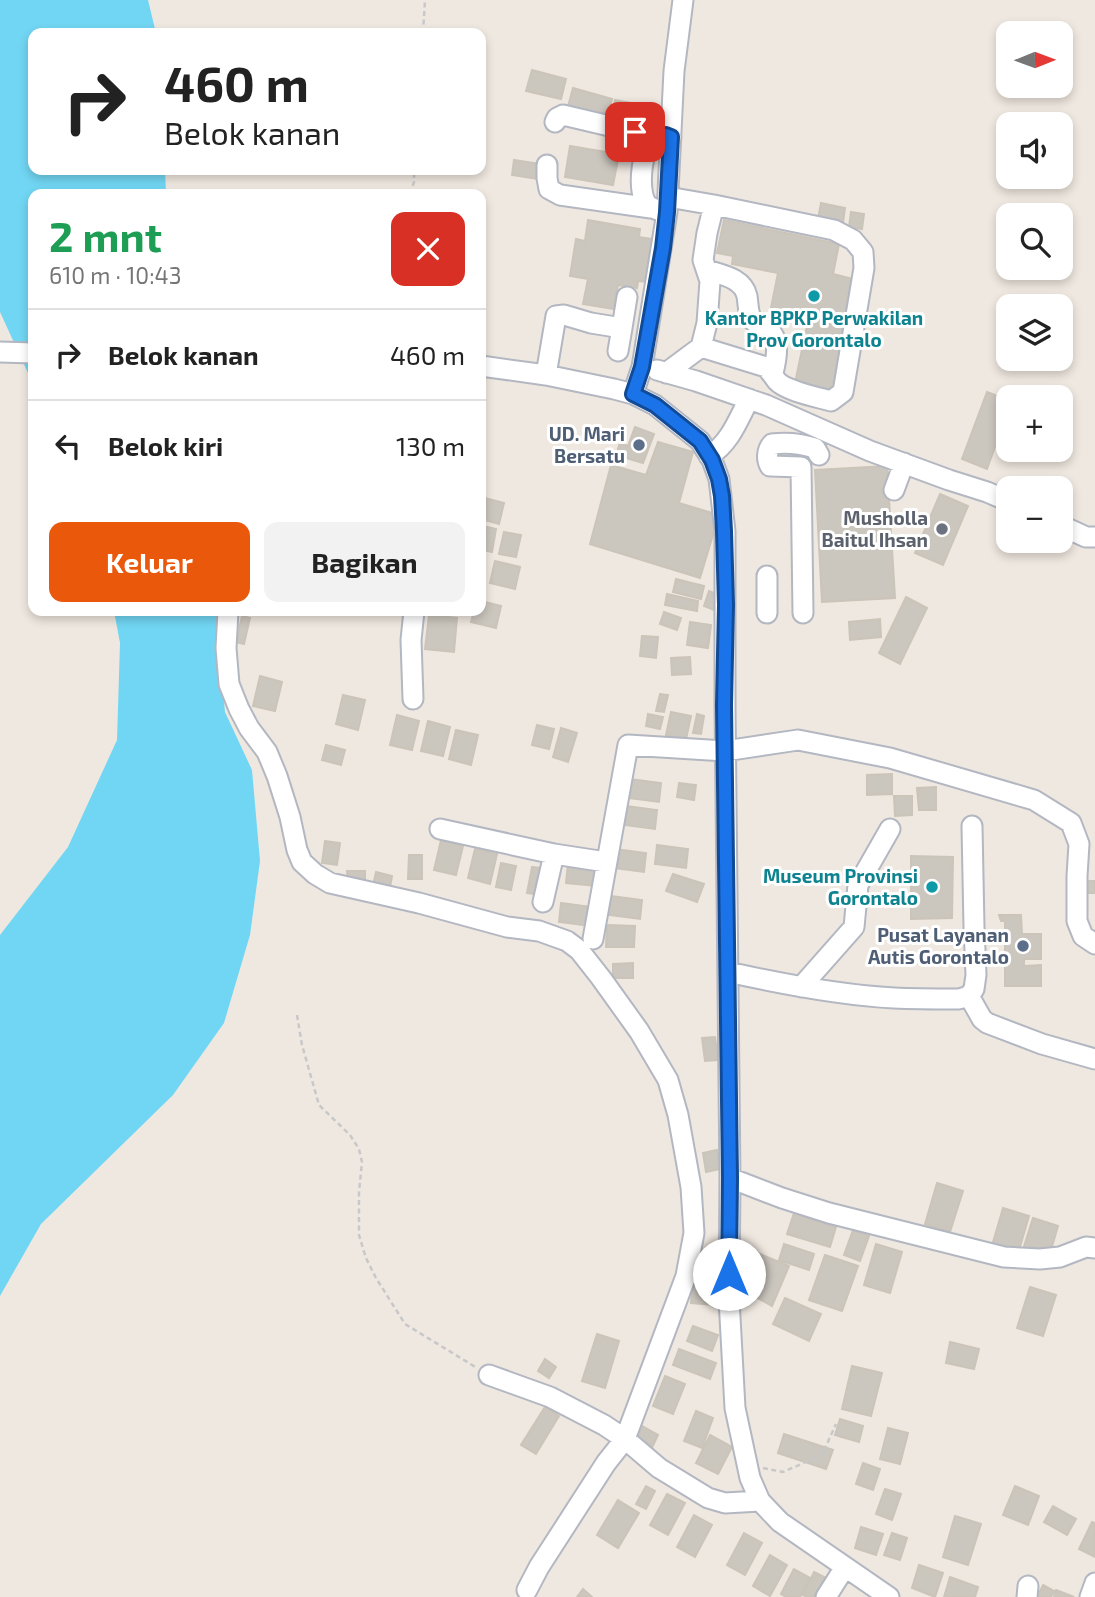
<!DOCTYPE html>
<html lang="id">
<meta charset="utf-8">
<style>
:root{--surface:#fff;--page:#f2f2f2;--text:#222;--muted:#767676;--line:#e0e0e0;--accent:#ea580c}
body{margin:0;font-family:"Exo 2",sans-serif;background:var(--page);color:var(--text);height:100vh;display:flex;flex-direction:column;font-size:26px;white-space:nowrap}
*{box-sizing:border-box;margin:0}
p{font-size:23px;color:var(--muted)}
.icon{flex:none;width:38px;height:38px;fill:none;stroke:currentColor;stroke-width:2;stroke-linecap:round;stroke-linejoin:round}
.map{position:relative;flex:1;overflow:hidden}
.sheet{position:absolute;left:28px;top:189px;width:458px;height:427px;display:flex;flex-direction:column;background:var(--surface);border-radius:14px;box-shadow:0 4px 10px #0003}
.sheet>*{flex:none}
.hud{position:absolute;left:28px;top:28px;width:458px;height:147px;border-radius:14px;box-shadow:0 4px 10px #0003;background:#fff;color:var(--text);overflow:hidden}
.needle{width:46px;rotate:89deg}
.tools{position:absolute;left:996px;top:21px;display:grid;gap:14px}
.tools a{display:grid;place-items:center;width:77px;height:77px;border-radius:14px;background:var(--surface);box-shadow:0 4px 10px #0003;font-size:35px}
.pin{position:absolute;display:grid;place-items:center;width:60px;height:60px;color:#fff;margin:-30px;border-radius:14px;box-shadow:0 4px 10px #0006}
.me{position:absolute;width:77px;margin:-38px;rotate:0deg;stroke-linejoin:round;filter:drop-shadow(0 0 5px #0008)}
.turn{display:flex;align-items:center;gap:24px;height:147px;padding:0 21px;font-size:32px}
.turn .icon{width:91px;height:91px;stroke-width:2.5}
.turn b{display:block;font-size:49px;line-height:60px}
.round{display:grid;place-items:center;flex:none;width:74px;height:74px;border-radius:14px;background:var(--page)}
.headline{display:flex;align-items:center;justify-content:space-between;height:119px;padding:0 21px}
h1{font-size:42px;font-weight:700;line-height:52px;color:#1e9e55}
.primary-button{display:flex;gap:14px;margin-top:auto;padding:14px 21px}
.primary-button a{flex:1;height:80px;border-radius:14px;background:var(--accent);color:#fff;font-size:28px;font-weight:700;line-height:80px;text-align:center}
.primary-button a+a{background:var(--page);color:var(--text)}
ul{padding:0;list-style:none}
li{display:flex;align-items:center;gap:21px;height:91px;padding:0 21px;border-top:2px solid var(--line)}
li div{flex:1}
li b{display:block;font-size:26px}
li em{font-style:normal}
.map>svg:first-child{display:block}
.water{fill:#71d6f3}
.building{fill:#cbc6be;stroke:#cbc4b9;stroke-width:2}
.lines{fill:none;stroke-linecap:round;stroke-linejoin:round}
.minor-casing{stroke:#b3b7c1;stroke-width:23}
.path{stroke:#c8c8c8;stroke-width:2.5;stroke-dasharray:5 3.5;stroke-linecap:butt}
.minor{stroke:#fff;stroke-width:19}
.route-casing{stroke:#114b97;stroke-width:18}
.route{stroke:#1a73e8;stroke-width:12}
.culture-dot{fill:#0f9aa8;stroke:#fff;stroke-width:2.5}
.service-dot{fill:#5c6f8a;stroke:#fff;stroke-width:2.5}
.worship-dot{fill:#6b7280;stroke:#fff;stroke-width:2.5}
.labels{text-anchor:middle;stroke-width:6;stroke-linejoin:round;paint-order:stroke}
.culture-label{font-size:19px;font-weight:bold;fill:#0d838f;stroke:#fff}
.service-label{font-size:19px;font-weight:bold;fill:#4e5e75;stroke:#fff;text-anchor:end}
.worship-label{font-size:19px;font-weight:bold;fill:#5b616d;stroke:#fff;text-anchor:end}
</style>
<div class="map">
<svg width="1095" height="1597" viewBox="0 0 1095 1597">
<rect width="100%" height="100%" fill="#efe8e0"/>
<!-- water -->
<path class="water" d="M0,0H148L156,33H33V170H165L166,194H33V384L0,312Z
M114,611H218L216,620L225,712L252,770L260,861L250,935L224,1023L173,1095L41,1224L0,1296V935L68,847L117,740L120,643Z"/>
<!-- building -->
<path class="building" d="M532,70L566,79L561,99L526,91Z
M573,88L612,99L606,120L567,110Z
M615,100L653,107L649,127L611,119Z
M570,146L619,154L613,185L565,177Z
M514,160L547,165L545,180L512,175Z
M821,203L845,208L843,223L818,219Z
M851,212L864,214L862,229L849,227Z
M588,220L640,229L639,237L652,239L646,282L638,281L637,288L618,285L614,309L583,304L588,279L570,276L576,239L585,241Z
M724,220L839,244L833,274L857,280L834,391L795,383L808,321L770,313L778,273L732,264L733,256L717,253Z
M987,392L1008,400V411L987,469L962,459Z
M635,427L654,434L643,463L616,455L620,443L628,446Z
M658,442L693,452L679,503L719,515L700,578L590,544L611,465L646,475Z
M887,466L895,598L822,602L815,470Z
M940,494L968,506L943,565L915,553Z
M481,497L504,503L499,524L481,519Z
M487,527L496,529L492,552L483,550Z
M504,532L521,535L516,557L499,554Z
M495,561L520,567L515,589L490,583Z
M676,579L704,586L701,599L673,592Z
M709,591L719,595L714,610L704,606Z
M667,594L698,601L697,611L665,605Z
M906,597L927,608L900,664L879,653Z
M481,601L501,606L496,628L471,622L474,611H481Z
M664,612L681,618L677,630L660,624Z
M429,615L457,618L454,652L425,649Z
M242,616L250,618L244,644L236,642Z
M880,619L881,637L850,640L849,622Z
M690,622L711,625L708,648L687,645Z
M642,636L658,637L656,658L640,656Z
M690,657L691,674L672,675L671,658Z
M260,676L282,682L275,711L253,706Z
M660,694L668,695L664,712L656,711Z
M343,695L365,700L358,730L336,724Z
M671,712L691,716L686,739L666,735Z
M648,714L663,717L660,729L646,726Z
M697,714L704,716L701,734L693,733Z
M397,715L419,721L412,750L390,745Z
M428,721L450,727L443,756L421,751Z
M537,725L554,729L549,749L532,745Z
M561,728L577,733L568,762L553,757Z
M456,730L478,735L471,765L449,759Z
M326,745L345,750L341,765L322,760Z
M892,774V794L867,795V775Z
M630,779L661,783L659,802L628,798Z
M679,783L696,785L694,800L677,797Z
M936,787V810H919L917,788Z
M894,796H912V815L895,816Z
M626,806L657,810L655,829L624,825Z
M441,840L463,846L456,875L434,870Z
M325,841L340,843L337,865L322,863Z
M657,845L688,849L686,868L655,864Z
M475,849L497,854L490,884L468,878Z
M615,849L646,853L644,872L613,868Z
M409,855H422V879H408Z
M911,856L953,857L952,918L911,919Z
M501,863L516,866L511,890L496,887Z
M568,863L599,867L597,886L566,883Z
M532,867L551,869L546,896L527,893Z
M347,871H365V882H348Z
M376,872L392,876L388,899L371,895Z
M673,874L704,884L697,902L666,891Z
M1074,881H1095V893H1074Z
M611,896L642,900L640,919L609,915Z
M561,903L592,907L590,926L559,922Z
M999,915H1021L1022,934H1041V959H1024V966L1041,965V986H1005V921H1001Z
M607,925L635,926L634,947H606Z
M633,963V978H613V964Z
M715,1037L718,1060L705,1061L702,1038Z
M717,1150L720,1169L706,1172L703,1153Z
M937,1183L963,1191L950,1232L925,1224Z
M1003,1208L1029,1216L1017,1257L991,1249Z
M794,1213L836,1227L830,1247L787,1234Z
M1033,1218L1058,1226L1046,1267L1020,1259Z
M853,1230L869,1236L860,1261L844,1255Z
M784,1244L814,1254L809,1270L779,1260Z
M876,1244L902,1252L890,1293L864,1285Z
M755,1252L789,1266L772,1306L749,1293Z
M825,1255L858,1266L842,1311L809,1300Z
M692,1287L716,1289L715,1305L691,1303Z
M1030,1287L1056,1295L1043,1336L1017,1328Z
M785,1298L821,1314L809,1341L773,1324Z
M693,1326L718,1335L712,1351L687,1341Z
M597,1334L619,1341L605,1388L582,1381Z
M950,1342L979,1349L974,1369L946,1363Z
M679,1349L716,1363L710,1379L673,1365Z
M545,1359L556,1367L549,1378L538,1371Z
M852,1366L882,1373L871,1416L842,1409Z
M665,1376L685,1384L673,1414L653,1406Z
M545,1407L559,1416L536,1454L521,1445Z
M696,1411L713,1418L702,1448L684,1441Z
M840,1419L863,1426L859,1442L835,1435Z
M635,1422L658,1435L651,1450L627,1438Z
M888,1428L908,1433L900,1464L880,1459Z
M784,1434L833,1450L826,1469L778,1453Z
M710,1435L732,1447L718,1474L696,1463Z
M863,1463L880,1469L873,1490L856,1484Z
M646,1486L655,1491L646,1509L636,1504Z
M1015,1486L1039,1496L1028,1525L1003,1515Z
M885,1489L901,1494L892,1520L876,1514Z
M667,1494L685,1503L668,1535L650,1525Z
M618,1500L639,1513L618,1548L597,1535Z
M1053,1506L1076,1519L1067,1535L1044,1522Z
M694,1515L712,1525L695,1557L677,1547Z
M955,1516L981,1524L968,1565L943,1557Z
M1092,1522L1095,1523V1557L1079,1549Z
M861,1527L883,1534L876,1555L855,1548Z
M744,1533L762,1543L745,1575L727,1565Z
M892,1533L907,1538L900,1560L884,1555Z
M770,1555L787,1565L770,1596L753,1586Z
M919,1565L943,1573L935,1597L912,1588Z
M794,1569L810,1578L800,1597H786L781,1594Z
M814,1572L828,1579L820,1597H807L803,1595Z
M950,1577L978,1587L975,1597H944Z
M1043,1585L1054,1591L1051,1597H1037Z
M583,1589L592,1597H577Z
M1056,1590L1074,1597H1054Z"/>
<g class="lines">
<defs>
<path id="minor" d="M555,122L557,118L563,115L656,137
M547,165V178L549,189L560,195L651,208
M658,210C652,208 647,206 645,201C638,187 641,146 656,137C656,137 666,135 666,135L671,137
M707,270C722,275 743,278 747,296C748,302 748,312 751,318C754,323 760,325 765,327C781,337 777,357 773,373
M701,347L707,323L710,281L703,260L707,233L714,205
M618,351L622,328
M0,352L33,353
M481,366L546,375L614,389L633,394L655,405L700,441L712,460L719,479L725,531V705L730,1178L729,1299L735,1408L750,1478L760,1501L780,1522L889,1597
M657,370L696,381L766,405L870,451L949,480L987,492L1008,501
M666,373L701,347L766,367C771,372 773,376 777,381C786,391 817,397 831,401L843,392L864,268L863,252L853,240L834,230L714,205L668,197
M546,375L556,316L564,315L591,323L622,328L627,297
M633,394L642,367L667,212L674,71L683,0
M709,456C730,443 738,420 749,399
M894,490L904,463
M1060,525L1086,537H1095
M228,611L226,648L229,684L239,709L249,728L267,752L277,776L290,817L297,850L302,862L315,874L330,883L419,903L507,927L539,931L567,941L579,950L601,978L639,1031L668,1080L678,1115L691,1187L694,1233L686,1276L625,1439L606,1463L539,1567L527,1590
M767,613V576
M803,613L801,467L770,466C766,459 767,450 772,444C786,442 802,444 815,448L819,455
M413,699L411,640L414,611
M440,829L554,854
M543,902L554,854L606,862
M593,939L628,745L725,751L798,740L890,758L1034,800L1071,823L1079,844L1077,876V921L1083,936L1095,944
M728,972C782,984 838,995 894,998C915,999 937,999 959,999L969,996L974,989L976,975L974,927L972,826
M801,987L854,927L858,885L890,829
M969,996L982,1019L987,1023L1042,1044L1095,1059
M730,1178L782,1198L829,1213L1004,1257L1040,1259L1060,1257L1086,1247L1095,1248
M489,1375L550,1397L604,1425L625,1439L659,1468L708,1498L725,1503L760,1501
M826,1597L845,1567
M1027,1597L1028,1586
M1090,1597L1095,1583"/>
</defs>
<!-- minor casing -->
<use href="#minor" class="minor-casing"/>
<!-- path -->
<path class="path" d="M423,33L425,0
M410,194L414,182V170
M297,1015L302,1045L319,1105L350,1135L359,1149L362,1162L359,1192V1235L366,1258L376,1278L405,1324L477,1368
M763,1468L783,1472L822,1455L836,1424"/>
<!-- minor -->
<use href="#minor" class="minor"/>
</g>
<g class="lines">
<defs>
<path id="route" d="M635,132L656,137L666,135L671,137L667,212L663,248L642,367L633,394L655,405L700,441L712,460L719,479L722,496L724,531L726,605L724,705L730,1178L729,1274"/>
</defs>
<!-- route casing -->
<use href="#route" class="route-casing"/>
<!-- route -->
<use href="#route" class="route"/>
</g>
<!-- markers -->
<g class="culture-dot">
<circle cx="814" cy="296" r="7"/>
<circle cx="932" cy="887" r="7"/>
</g>
<g class="service-dot">
<circle cx="639" cy="445" r="7"/>
<circle cx="1023" cy="946" r="7"/>
</g>
<circle class="worship-dot" cx="942" cy="529" r="7"/>
<g class="labels">
<!-- culture labels -->
<g class="culture-label">
<text x="814" y="325">Kantor BPKP Perwakilan<tspan x="814" dy="22">Prov Gorontalo</tspan></text>
<text x="918" y="883" text-anchor="end">Museum Provinsi<tspan x="918" dy="22">Gorontalo</tspan></text>
</g>
<!-- service labels -->
<g class="service-label">
<text x="625" y="441">UD. Mari<tspan x="625" dy="22">Bersatu</tspan></text>
<text x="1009" y="942">Pusat Layanan<tspan x="1009" dy="22">Autis Gorontalo</tspan></text>
</g>
<!-- worship labels -->
<g class="worship-label">
<text x="928" y="525">Musholla<tspan x="928" dy="22">Baitul Ihsan</tspan></text>
</g>
</g>
</svg>
<div class="tools">
<a><svg class="needle" viewBox="-14 -14 28 28"><path d="M0-13l5 13h-10z" fill="#e53935"/><path d="M0 13l5-13h-10z" fill="#767676"/></svg></a>
<a><svg class="icon" aria-label="sound" viewBox="0 0 24 24"><path d="M4 9h4l5-4v14l-5-4H4zM17 9q2 3 0 6"/></svg></a>
<a><svg class="icon" aria-label="search" viewBox="0 0 24 24"><circle cx="10" cy="10" r="6"/><path d="M15 15l6 6"/></svg></a>
<a><svg class="icon" aria-label="layers" viewBox="0 0 24 24"><path d="M12 4l9 5-9 5-9-5zM3 14l9 5 9-5"/></svg></a>
<a>+</a>
<a>−</a>
</div>
<div class="pin" style="left:635px;top:132px;background:#d93025"><svg class="icon" aria-label="arrive" viewBox="0 0 24 24"><path d="M6 21V4h12l-3 4 3 4H6"/></svg></div>
<svg class="me" style="left:729px;top:1274px" viewBox="-20 -20 40 40"><circle r="19" fill="#fff"/><path d="M0-13L10 11 0 6-10 11z" fill="#1a73e8"/></svg>
<div class="hud">
<div class="turn"><svg class="icon" aria-label="right" viewBox="0 0 24 24"><path d="M7 20v-9h11M14 6l5 5-5 5"/></svg><div><b>460 m</b>Belok kanan</div></div>
</div>
<section class="sheet">
<div class="headline"><div><h1>2 mnt</h1><p>610 m · 10:43</p></div><a class="round" style="background:#d93025;color:#fff"><svg class="icon" aria-label="close" viewBox="0 0 24 24"><path d="M6 6l12 12M18 6L6 18"/></svg></a></div>
<ul>
<li><svg class="icon" aria-label="right" viewBox="0 0 24 24"><path d="M7 20v-9h11M14 6l5 5-5 5"/></svg><div><b>Belok kanan</b></div><em>460 m</em></li>
<li><svg class="icon" aria-label="left" viewBox="0 0 24 24"><path d="M17 20v-9H6M10 6l-5 5 5 5"/></svg><div><b>Belok kiri</b></div><em>130 m</em></li>
</ul>
<div class="primary-button"><a>Keluar</a><a>Bagikan</a></div>
</section>
</div>
